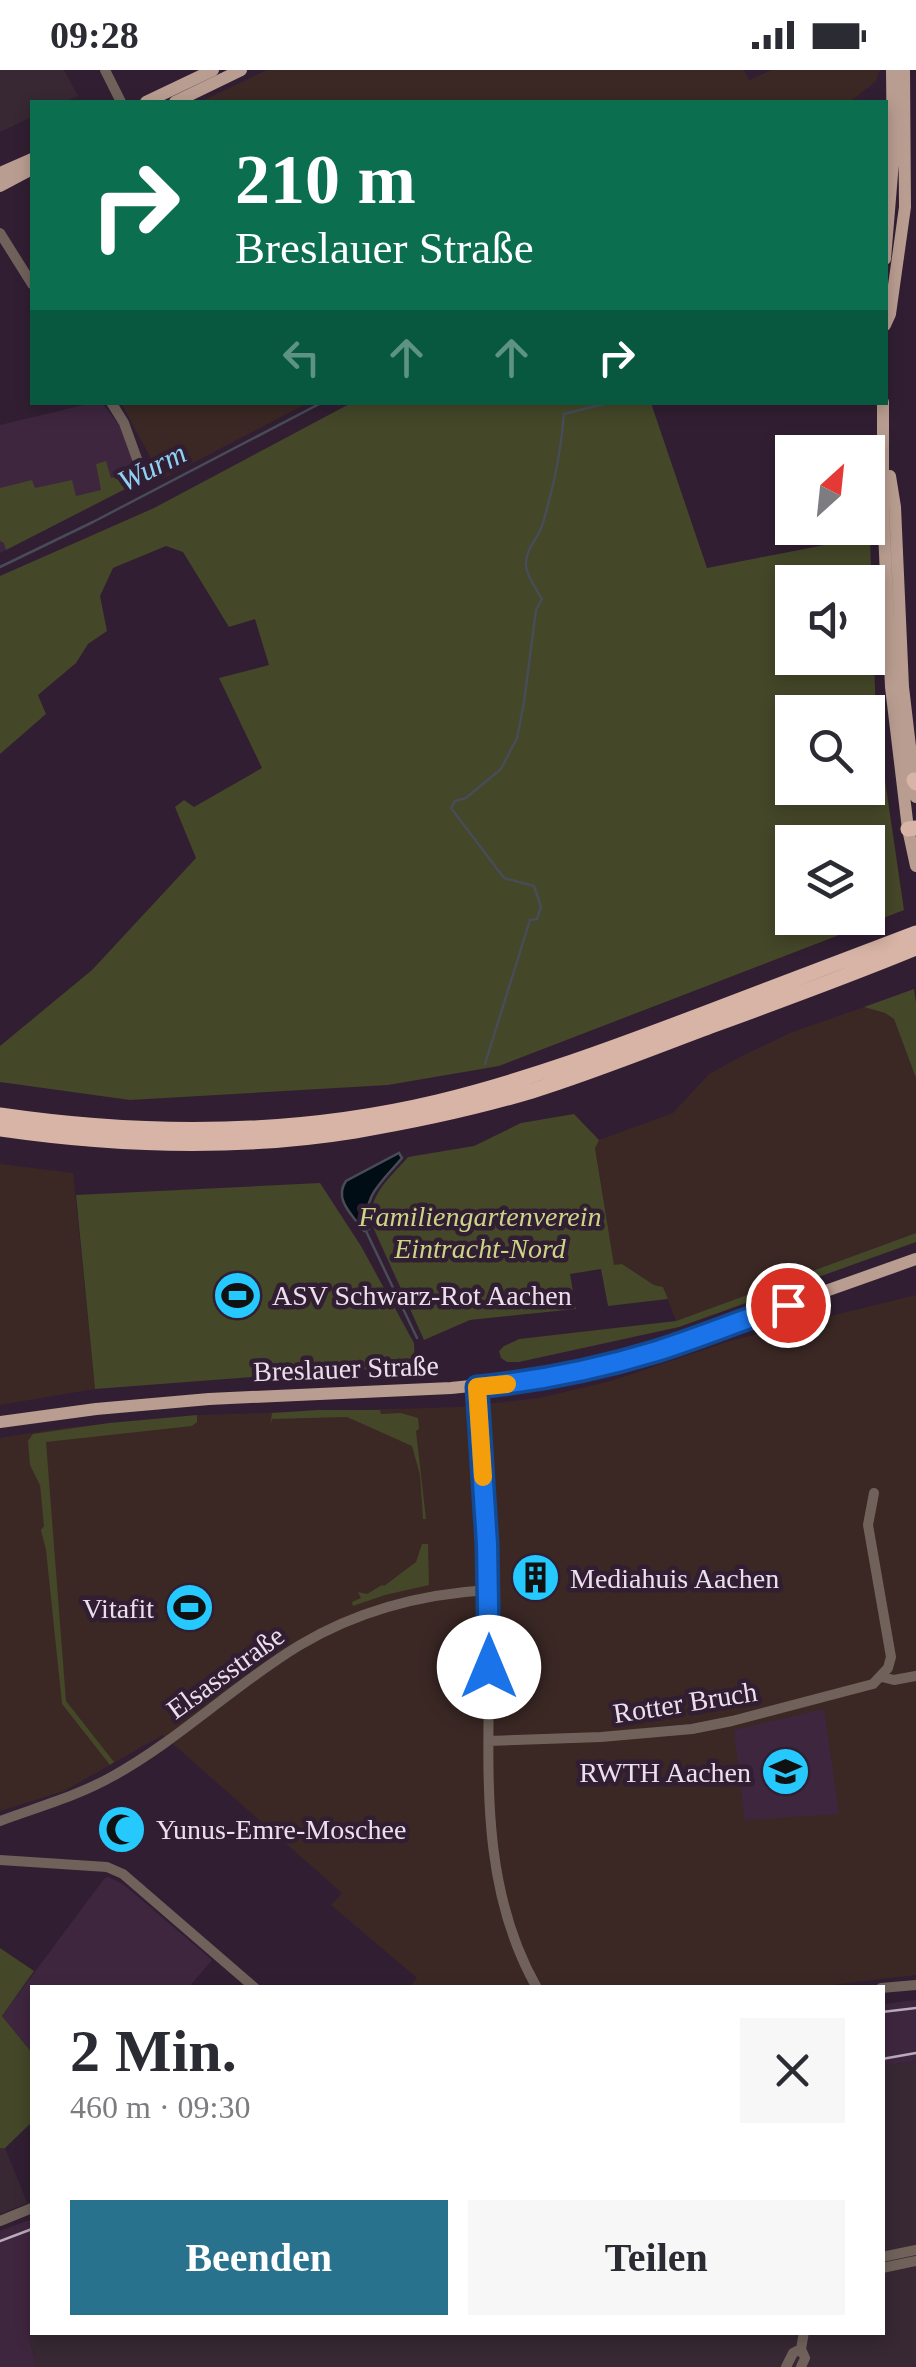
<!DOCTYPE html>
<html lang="de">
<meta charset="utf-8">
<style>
:root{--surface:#fff;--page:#f7f7f7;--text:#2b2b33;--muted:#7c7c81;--accent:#28728e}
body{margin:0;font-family:"Times New Roman",serif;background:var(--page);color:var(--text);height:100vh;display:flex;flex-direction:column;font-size:38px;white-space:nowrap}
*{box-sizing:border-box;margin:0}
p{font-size:32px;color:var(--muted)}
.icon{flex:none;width:55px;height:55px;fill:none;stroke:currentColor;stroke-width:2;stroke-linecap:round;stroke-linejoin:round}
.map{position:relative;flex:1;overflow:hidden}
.side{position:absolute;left:30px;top:1915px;width:855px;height:350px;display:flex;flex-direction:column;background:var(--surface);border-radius:0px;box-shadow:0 5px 15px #0003}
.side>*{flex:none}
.top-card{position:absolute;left:30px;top:30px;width:858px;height:305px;border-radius:0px;box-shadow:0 5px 15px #0003;background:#0b6e4f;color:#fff;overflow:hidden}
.needle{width:65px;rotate:27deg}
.controls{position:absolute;left:775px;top:365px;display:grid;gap:20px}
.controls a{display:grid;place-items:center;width:110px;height:110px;border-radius:0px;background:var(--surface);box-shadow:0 5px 15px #0003;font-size:50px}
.pin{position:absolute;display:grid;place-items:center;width:85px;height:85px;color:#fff;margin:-42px;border:5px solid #fff;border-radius:50%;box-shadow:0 2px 10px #0007}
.me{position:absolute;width:110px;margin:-55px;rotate:0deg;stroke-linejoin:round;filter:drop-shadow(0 0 8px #0008)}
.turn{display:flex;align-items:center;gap:35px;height:210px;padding:0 40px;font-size:45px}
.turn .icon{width:130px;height:130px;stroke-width:2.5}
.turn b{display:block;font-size:70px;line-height:85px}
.lanes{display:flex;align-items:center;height:95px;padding:0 40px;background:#0003;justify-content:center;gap:50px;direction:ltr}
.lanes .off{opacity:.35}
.round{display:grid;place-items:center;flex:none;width:105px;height:105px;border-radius:0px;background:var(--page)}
.summary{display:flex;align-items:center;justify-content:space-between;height:170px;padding:0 40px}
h1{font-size:60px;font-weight:600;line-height:75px}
.primary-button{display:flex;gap:20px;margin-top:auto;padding:20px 40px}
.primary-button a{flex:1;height:115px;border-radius:0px;background:var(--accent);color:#fff;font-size:40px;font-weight:600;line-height:115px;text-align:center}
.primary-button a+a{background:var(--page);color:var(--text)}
.status{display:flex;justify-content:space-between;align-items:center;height:70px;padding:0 50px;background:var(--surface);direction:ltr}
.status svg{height:28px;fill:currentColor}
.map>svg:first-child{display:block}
.commercial{fill:#3b2825}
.industrial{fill:#372834}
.built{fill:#3e263f}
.green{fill:#444728;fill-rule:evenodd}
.water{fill:#000d15;stroke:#474c56;stroke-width:2.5}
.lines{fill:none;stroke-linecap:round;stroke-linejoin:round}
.stream{stroke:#474c56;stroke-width:2.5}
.minor{stroke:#70625b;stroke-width:10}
.major{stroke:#b99d90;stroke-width:12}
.highway{stroke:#d7b4a5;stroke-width:15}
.rail{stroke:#baacbb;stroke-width:2.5}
.route-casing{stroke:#114b97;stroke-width:25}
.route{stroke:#1a73e8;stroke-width:18}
.slow{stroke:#f59e0b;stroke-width:18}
.labels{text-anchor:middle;stroke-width:9;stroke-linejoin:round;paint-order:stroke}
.park-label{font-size:28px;font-style:italic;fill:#cbd585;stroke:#311e32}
.poi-label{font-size:28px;fill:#ecdfed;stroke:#311e32;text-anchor:start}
.street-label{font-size:28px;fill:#ecdfed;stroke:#311e32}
.water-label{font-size:30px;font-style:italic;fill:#8fd1f4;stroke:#311e32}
</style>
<div class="status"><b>09:28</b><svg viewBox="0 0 49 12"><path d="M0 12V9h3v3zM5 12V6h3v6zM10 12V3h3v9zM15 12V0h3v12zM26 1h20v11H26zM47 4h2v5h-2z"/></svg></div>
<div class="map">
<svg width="916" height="2297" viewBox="0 0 916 2297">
<rect width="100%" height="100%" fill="#311e32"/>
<!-- commercial -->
<path class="commercial" d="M267,0H744L749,10L772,0H880L876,11L850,32H200Z
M121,333H308L162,409Z
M864,937L885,943L894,949L916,1008V1163L676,1251L663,1217L654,1215L622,1194L614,1196L595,1077L599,1070L673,1043L709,1004L742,986L790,963Z
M0,1094L73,1103L95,1319L0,1335Z
M916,1225V1905L806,1918L409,1917L417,1908L331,1835L342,1823L163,1665L64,1721L0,1741V1368L63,1358L201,1345L459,1337L539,1328L611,1311L730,1271Z"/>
<!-- industrial -->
<path class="industrial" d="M0,0H64L78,26L63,32H32V47L0,62Z
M916,1991V2297H36L29,2266L40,2262H882L883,1996Z
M0,2078H5L27,2133L0,2144Z"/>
<!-- built -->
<path class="built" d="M92,333H102L128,366L141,407L133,415L0,483V355Z
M824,1639L839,1744L745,1750L734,1660Z
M108,1807L123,1814L212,1890L189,1917L32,1918V1983L2,1946L104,1809Z
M916,1930V1991L883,1996V1934Z
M32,2149V2262L40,2263L29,2266L36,2297H0V2161Z"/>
<!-- green -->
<path class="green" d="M353,332L651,333L707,498L870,466L876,649L904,840L499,996L388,1015L130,1030L0,1012V976L92,900L196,788L175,737L184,730L194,737L262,698L219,608L269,595L255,549L229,557L183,482L166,476L113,498L100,526L107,561L88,574L76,593L38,625L46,644L0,684V506L154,438ZM792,512H868V588H792ZM792,642H868V718H792ZM792,772H868V848H792Z
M106,391L111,408L139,401L141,407L133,415L6,480L4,473L0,471V418L32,410L35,418L72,410L76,426L101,420L96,394Z
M914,919L916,933V1008L894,949L885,943L864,937Z
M574,1044L599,1070L595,1078L614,1195L622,1194L654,1215L663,1217L668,1229L608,1236L601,1199L570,1204L576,1239L470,1250L424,1270L373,1157C365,1127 390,1108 408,1087L474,1076L521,1053Z
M320,1113L361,1176L414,1273L415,1297L319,1302L95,1319L76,1125Z
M916,1163V1172L679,1257L519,1292H507L501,1288L499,1281L504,1276L519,1269L676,1251Z
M317,1340H380L381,1344L401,1343L418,1348L419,1359L416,1361L426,1449H423L420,1405L412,1376L347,1347L272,1349L270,1356L272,1343Z
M197,1345V1352L192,1356L46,1372L66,1631L114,1692L110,1695L62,1634L46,1480L41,1460L44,1456L40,1415L30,1395L28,1371L33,1364L109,1353Z
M422,1474H428L429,1515L385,1525L353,1536L352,1532L361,1528L358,1522L367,1524L382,1515L384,1516L416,1492Z
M0,1878L34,1901L2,1946L32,1983V2052L5,2078H0Z"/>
<!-- water -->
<path class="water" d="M399,1083L402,1088C383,1111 360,1127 369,1159L364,1161C353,1146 333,1129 346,1111Z"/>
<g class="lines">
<!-- stream -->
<path class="stream" d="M0,497L93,452L323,332
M485,994L530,850L537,849L541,837L534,816L504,808L451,738L455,731L466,728L501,699L517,668L524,632L536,540L542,529C536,518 525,504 526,492C526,479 538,468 542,456C553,420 561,382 564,344L612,332
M366,1161L417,1268"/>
<!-- minor -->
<path class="minor" d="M105,0L121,32
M0,163L32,214
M111,332L124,353L137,389
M477,1317C482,1398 488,1479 489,1560C491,1683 474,1807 537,1918
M882,1607L894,1610L916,1606
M489,1671L601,1667L692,1659L732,1651L873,1614L888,1598L891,1587L868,1455L874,1423
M0,1751C38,1737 78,1726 113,1706C180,1669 235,1614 300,1575C357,1541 422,1524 488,1520
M0,1790L107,1797L123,1804L255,1918
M881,1918L916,1915
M0,2151L32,2138
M882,2187L916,2180
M882,2198L916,2191
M786,2297L793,2283L801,2279
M801,2297L805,2288L801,2279L804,2262"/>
<!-- major -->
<path class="major" d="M146,32L213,0
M175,32L241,0
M0,103L32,89
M0,116L32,99
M885,189L893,92L892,0
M885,255L890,244L905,137L904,0
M883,332V439L891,617L908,759L916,796
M890,406L895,437L903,617L916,727
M0,1352L96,1339L209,1329L451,1318L549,1308L659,1280L916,1189"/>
<!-- highway -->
<path class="highway" d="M914,710L916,713
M908,759L916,758
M0,1045C144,1066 294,1066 437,1032C528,1010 616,977 703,944C774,917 845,890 916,863
M0,1059C117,1076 237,1080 355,1061C414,1051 475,1038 532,1021C590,1003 647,980 703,959C774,933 846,907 916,878"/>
<!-- rail -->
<path class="rail" d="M882,1942L916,1938
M882,1989L916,1983
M0,2171L32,2159"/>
</g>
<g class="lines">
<defs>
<path id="route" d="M489,1597L487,1474L477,1317C539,1311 598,1299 657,1281C701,1267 744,1249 788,1235"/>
</defs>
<!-- route casing -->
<use href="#route" class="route-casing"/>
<!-- route -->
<use href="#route" class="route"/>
<!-- slow -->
<path class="slow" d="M483,1407L477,1317L507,1314"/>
</g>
<!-- icons -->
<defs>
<symbol id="stadium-disc" viewBox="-11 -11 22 22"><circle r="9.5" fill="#25c9fe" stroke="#311e32"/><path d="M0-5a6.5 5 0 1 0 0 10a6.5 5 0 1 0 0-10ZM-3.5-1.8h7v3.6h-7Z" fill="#111"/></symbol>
<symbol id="building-disc" viewBox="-11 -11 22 22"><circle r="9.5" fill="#25c9fe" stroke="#311e32"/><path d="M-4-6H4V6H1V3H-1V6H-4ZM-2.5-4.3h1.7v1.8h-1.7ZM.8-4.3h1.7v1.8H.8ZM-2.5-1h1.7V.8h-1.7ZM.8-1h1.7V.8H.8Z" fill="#111"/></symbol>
<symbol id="university-disc" viewBox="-11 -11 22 22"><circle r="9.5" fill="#25c9fe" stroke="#311e32"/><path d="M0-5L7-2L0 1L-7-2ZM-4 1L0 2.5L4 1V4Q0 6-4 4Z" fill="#111"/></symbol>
<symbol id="mosque-disc" viewBox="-11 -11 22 22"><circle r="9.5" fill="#25c9fe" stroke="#311e32"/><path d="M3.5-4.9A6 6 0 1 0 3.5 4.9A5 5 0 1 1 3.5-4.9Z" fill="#111"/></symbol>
</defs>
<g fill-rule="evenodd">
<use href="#stadium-disc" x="210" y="1198" width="55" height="55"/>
<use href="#building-disc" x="508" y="1480" width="55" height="55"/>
<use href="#stadium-disc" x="162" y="1510" width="55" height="55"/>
<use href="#university-disc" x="758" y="1674" width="55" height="55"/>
<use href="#mosque-disc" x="94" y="1732" width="55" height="55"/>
</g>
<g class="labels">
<!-- park labels -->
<g class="park-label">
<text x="480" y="1156">Familiengartenverein<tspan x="480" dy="32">Eintracht-Nord</tspan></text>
</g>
<!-- poi labels -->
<g class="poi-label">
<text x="272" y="1235">ASV Schwarz-Rot Aachen</text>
<text x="570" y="1518">Mediahuis Aachen</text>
<text x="154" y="1548" text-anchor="end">Vitafit</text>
<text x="751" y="1712" text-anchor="end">RWTH Aachen</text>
<text x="156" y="1769">Yunus-Emre-Moschee</text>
</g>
<!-- street labels -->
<g class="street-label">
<text transform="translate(346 1298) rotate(-2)" y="10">Breslauer Straße</text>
<text transform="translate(225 1602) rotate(-36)" y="10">Elsassstraße</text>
<text transform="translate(685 1632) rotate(-9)" y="10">Rotter Bruch</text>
</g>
<!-- water labels -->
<g class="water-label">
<text transform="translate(152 397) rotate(-27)" y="10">Wurm</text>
</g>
</g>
</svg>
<div class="controls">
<a><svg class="needle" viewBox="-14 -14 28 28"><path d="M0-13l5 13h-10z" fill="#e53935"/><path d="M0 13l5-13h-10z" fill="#7c7c81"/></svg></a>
<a><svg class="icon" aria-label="sound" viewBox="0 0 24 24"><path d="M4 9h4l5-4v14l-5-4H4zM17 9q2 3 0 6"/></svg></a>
<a><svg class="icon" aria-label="search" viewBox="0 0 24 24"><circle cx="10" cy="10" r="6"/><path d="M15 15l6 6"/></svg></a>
<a><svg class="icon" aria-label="layers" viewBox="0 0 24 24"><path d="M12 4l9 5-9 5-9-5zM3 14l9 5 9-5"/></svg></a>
</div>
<div class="pin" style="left:788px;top:1235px;background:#d93025"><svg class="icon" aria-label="arrive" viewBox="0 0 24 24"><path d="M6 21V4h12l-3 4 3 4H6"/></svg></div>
<svg class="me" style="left:489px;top:1597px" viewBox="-20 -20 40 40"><circle r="19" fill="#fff"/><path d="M0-13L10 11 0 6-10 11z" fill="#1a73e8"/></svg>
<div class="top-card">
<div class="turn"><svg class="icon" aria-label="right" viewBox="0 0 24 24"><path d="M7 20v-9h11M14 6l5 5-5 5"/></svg><div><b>210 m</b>Breslauer Straße</div></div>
<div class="lanes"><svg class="icon off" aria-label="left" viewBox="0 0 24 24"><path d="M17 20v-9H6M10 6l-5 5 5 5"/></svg><svg class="icon off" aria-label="ahead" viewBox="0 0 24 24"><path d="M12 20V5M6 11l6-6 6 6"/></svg><svg class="icon off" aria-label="ahead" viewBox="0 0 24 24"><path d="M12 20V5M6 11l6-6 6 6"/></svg><svg class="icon" aria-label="right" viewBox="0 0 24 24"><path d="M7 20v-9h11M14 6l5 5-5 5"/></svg></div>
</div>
<section class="side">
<div class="summary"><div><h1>2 Min.</h1><p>460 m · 09:30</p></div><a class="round"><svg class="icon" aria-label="close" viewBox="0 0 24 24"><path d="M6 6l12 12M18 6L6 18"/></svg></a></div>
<div class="primary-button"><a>Beenden</a><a>Teilen</a></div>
</section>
</div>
